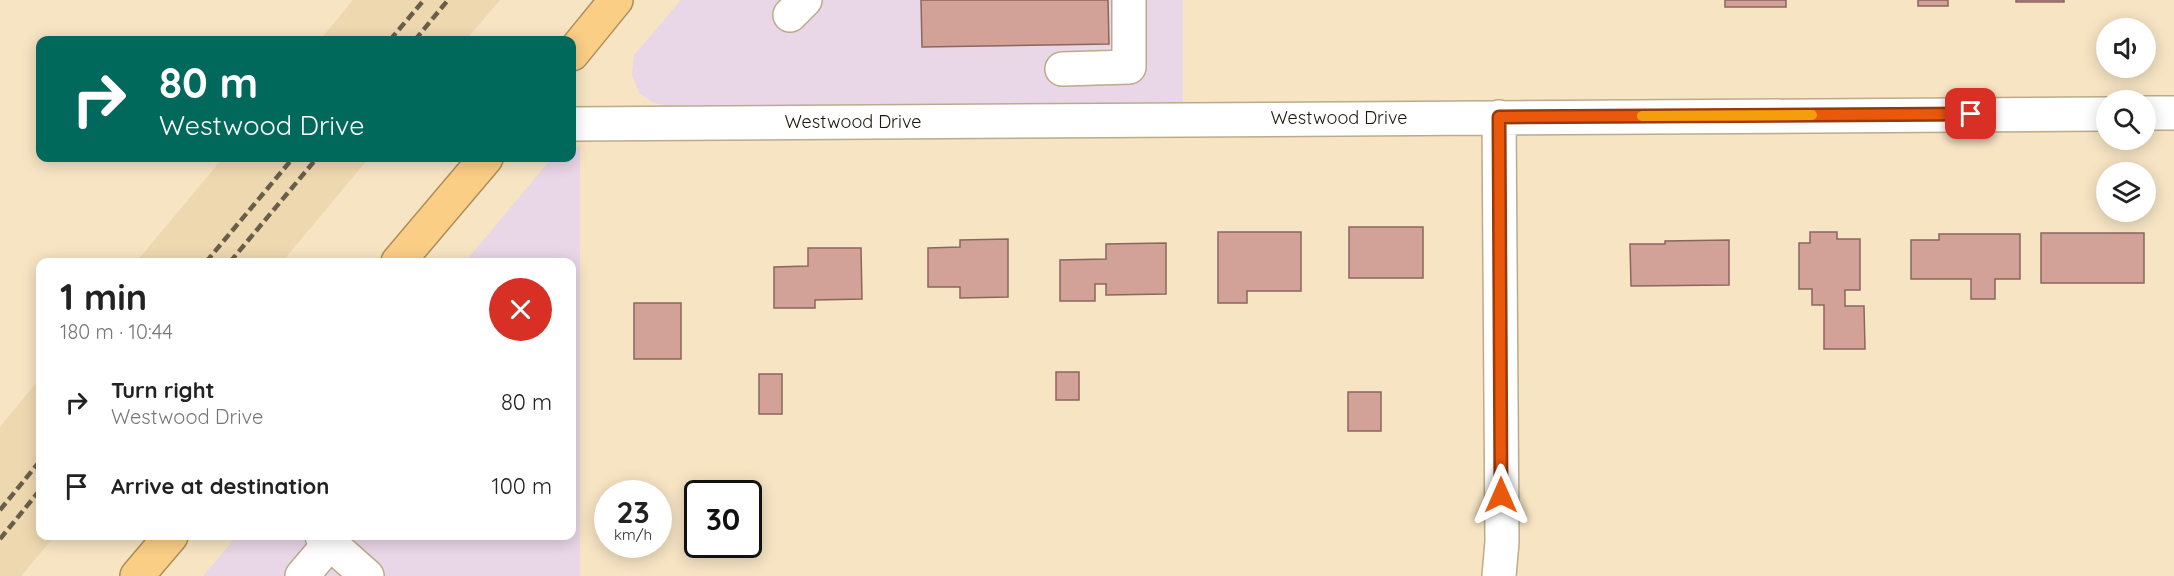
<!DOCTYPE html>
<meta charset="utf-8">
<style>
:root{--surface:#fff;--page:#f6f6f6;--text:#222;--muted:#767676}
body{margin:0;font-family:Quicksand,sans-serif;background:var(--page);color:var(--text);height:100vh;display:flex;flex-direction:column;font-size:22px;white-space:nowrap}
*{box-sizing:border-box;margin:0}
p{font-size:20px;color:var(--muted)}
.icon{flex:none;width:33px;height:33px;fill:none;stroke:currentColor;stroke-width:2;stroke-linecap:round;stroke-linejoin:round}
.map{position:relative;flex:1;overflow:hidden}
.panel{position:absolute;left:36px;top:258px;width:540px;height:282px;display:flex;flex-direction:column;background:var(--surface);border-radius:12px;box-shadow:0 3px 15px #0003}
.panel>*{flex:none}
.hud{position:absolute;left:36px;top:36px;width:540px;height:126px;border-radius:12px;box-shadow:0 3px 15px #0003;background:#00695c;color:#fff;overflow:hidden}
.buttons{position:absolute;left:2096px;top:18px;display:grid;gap:12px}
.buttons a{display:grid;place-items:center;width:60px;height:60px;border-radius:50%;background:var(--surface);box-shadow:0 3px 15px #0003;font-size:30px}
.speed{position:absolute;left:594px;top:480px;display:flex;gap:12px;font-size:30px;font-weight:700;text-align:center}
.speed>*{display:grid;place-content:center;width:78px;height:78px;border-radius:50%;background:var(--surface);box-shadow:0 3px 15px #0003;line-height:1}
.speed small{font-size:15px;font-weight:400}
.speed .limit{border:3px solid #111;border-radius:9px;background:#fff;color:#111}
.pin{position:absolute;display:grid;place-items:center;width:51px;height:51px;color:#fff;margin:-26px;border-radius:12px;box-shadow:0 3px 9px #0006}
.me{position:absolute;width:66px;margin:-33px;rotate:0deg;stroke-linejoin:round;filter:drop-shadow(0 0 4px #0008)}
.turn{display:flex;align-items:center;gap:21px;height:126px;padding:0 24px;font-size:27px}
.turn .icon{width:78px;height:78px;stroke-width:2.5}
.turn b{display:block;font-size:42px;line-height:51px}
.round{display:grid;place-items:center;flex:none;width:63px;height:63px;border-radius:32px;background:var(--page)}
.overview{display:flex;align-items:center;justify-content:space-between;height:102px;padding:0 24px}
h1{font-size:36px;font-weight:700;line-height:45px}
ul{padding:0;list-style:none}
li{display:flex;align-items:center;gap:18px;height:84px;padding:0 24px}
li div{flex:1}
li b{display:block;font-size:22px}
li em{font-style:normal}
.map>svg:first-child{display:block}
.commercial{fill:#e9d6e6}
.built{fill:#eed8b0}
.building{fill:#d2a298;stroke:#8a665f;stroke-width:1.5}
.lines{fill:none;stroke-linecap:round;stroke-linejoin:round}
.minor-casing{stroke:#bcab8b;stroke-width:36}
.highway-casing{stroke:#ad8d5a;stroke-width:36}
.minor{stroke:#fff;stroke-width:33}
.highway{stroke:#fbce86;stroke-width:33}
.rail{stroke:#685e4a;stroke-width:4.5;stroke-dasharray:9 4.5;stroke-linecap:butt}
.route-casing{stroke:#983908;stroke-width:15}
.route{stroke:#ea580c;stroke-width:10}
.slow{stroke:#f59e0b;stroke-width:10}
.labels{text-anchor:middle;stroke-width:5;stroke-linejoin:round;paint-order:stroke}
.street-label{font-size:18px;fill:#1b1509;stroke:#fff}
</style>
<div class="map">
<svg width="2174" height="576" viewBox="0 0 2174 576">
<rect width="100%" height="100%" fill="#f6e4c3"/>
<!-- commercial -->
<path class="commercial" d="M681,0H1183V106L672,109L652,102L639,93L632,75L634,55Z
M580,146V576H203L237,536H572V262H465L552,158H572V149Z"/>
<!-- built -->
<path class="built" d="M353,0H500L466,40H320Z
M223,158H369L282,262H136Z
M40,378V536H55L21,576H0V427Z"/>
<!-- building -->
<path class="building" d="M921,0H1108L1109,44L922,47Z
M1725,0H1786V7H1725Z
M1918,0H1948V6H1918Z
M2016,0H2064V2H2016Z
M1349,227H1423V278H1349Z
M1218,232H1301V291H1247V303H1218Z
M1810,232H1837V239H1860V290H1845V306H1864L1865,349H1824V305H1812V289H1799V243H1810Z
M2041,233H2144V283H2041Z
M1939,234H2020V279H1995V299H1971V279H1911V240H1939Z
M1008,239V297L960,298V287H928V248L960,247V240Z
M1729,240V285L1631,286L1630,244H1665V241Z
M1166,243V294L1106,295V284H1095V301H1060V260L1106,259V244Z
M808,248H861L862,299L815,300V308H774V267L808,266Z
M634,303H681V359H634Z
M1056,372H1079V400H1056Z
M759,374H782V414H759Z
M1348,392H1381V431H1348Z"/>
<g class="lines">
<defs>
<path id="minor" d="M790,15L805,0
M1062,69L1129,67V0
M2145,113H2174
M572,124L2106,114
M322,536L367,576
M302,576L330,543
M1499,576L1502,542L1499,117"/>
<path id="highway" d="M572,54L616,0
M398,262L486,158
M137,576L171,536"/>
</defs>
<!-- minor casing -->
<use href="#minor" class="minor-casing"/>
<!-- highway casing -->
<use href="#highway" class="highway-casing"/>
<!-- minor -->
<use href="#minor" class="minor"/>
<!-- highway -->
<use href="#highway" class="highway"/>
<!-- rail -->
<path class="rail" d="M390,40L424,0
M415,40L448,0
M206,262L293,158
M230,262L317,158
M0,510L40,461
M0,539L40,490"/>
</g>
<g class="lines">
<defs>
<path id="route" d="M1501,495L1499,117L1971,114"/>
</defs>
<!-- route casing -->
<use href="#route" class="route-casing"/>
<!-- route -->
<use href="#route" class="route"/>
<!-- slow -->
<path class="slow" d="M1642,116L1812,115"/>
</g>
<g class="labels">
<!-- street labels -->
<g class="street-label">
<text x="1339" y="124">Westwood Drive</text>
<text x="853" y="128">Westwood Drive</text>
</g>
</g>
</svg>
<div class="buttons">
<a><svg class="icon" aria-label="sound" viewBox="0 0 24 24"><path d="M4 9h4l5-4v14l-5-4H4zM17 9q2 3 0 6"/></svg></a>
<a><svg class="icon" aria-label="search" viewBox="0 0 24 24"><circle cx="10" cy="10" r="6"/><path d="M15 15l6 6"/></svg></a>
<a><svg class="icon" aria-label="layers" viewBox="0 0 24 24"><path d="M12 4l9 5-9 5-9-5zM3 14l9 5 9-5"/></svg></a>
</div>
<div class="speed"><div>23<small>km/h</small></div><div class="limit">30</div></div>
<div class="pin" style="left:1971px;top:114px;background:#d93025"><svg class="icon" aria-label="arrive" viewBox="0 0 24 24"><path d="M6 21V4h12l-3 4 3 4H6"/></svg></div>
<svg class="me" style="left:1501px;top:495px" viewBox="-20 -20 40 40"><path d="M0-17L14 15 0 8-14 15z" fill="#ea580c" stroke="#fff" stroke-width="4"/></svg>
<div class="hud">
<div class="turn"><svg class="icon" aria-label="right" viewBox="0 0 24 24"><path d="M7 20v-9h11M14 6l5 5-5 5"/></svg><div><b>80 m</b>Westwood Drive</div></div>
</div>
<section class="panel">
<div class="overview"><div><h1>1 min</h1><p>180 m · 10:44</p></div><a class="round" style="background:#d93025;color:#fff"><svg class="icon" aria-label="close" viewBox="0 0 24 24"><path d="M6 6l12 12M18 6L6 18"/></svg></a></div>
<ul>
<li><svg class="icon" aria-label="right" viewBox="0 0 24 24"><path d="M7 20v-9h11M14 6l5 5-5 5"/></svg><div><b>Turn right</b><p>Westwood Drive</p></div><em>80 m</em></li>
<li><svg class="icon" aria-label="arrive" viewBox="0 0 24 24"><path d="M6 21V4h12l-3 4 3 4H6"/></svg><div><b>Arrive at destination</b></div><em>100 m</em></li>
</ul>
</section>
</div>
